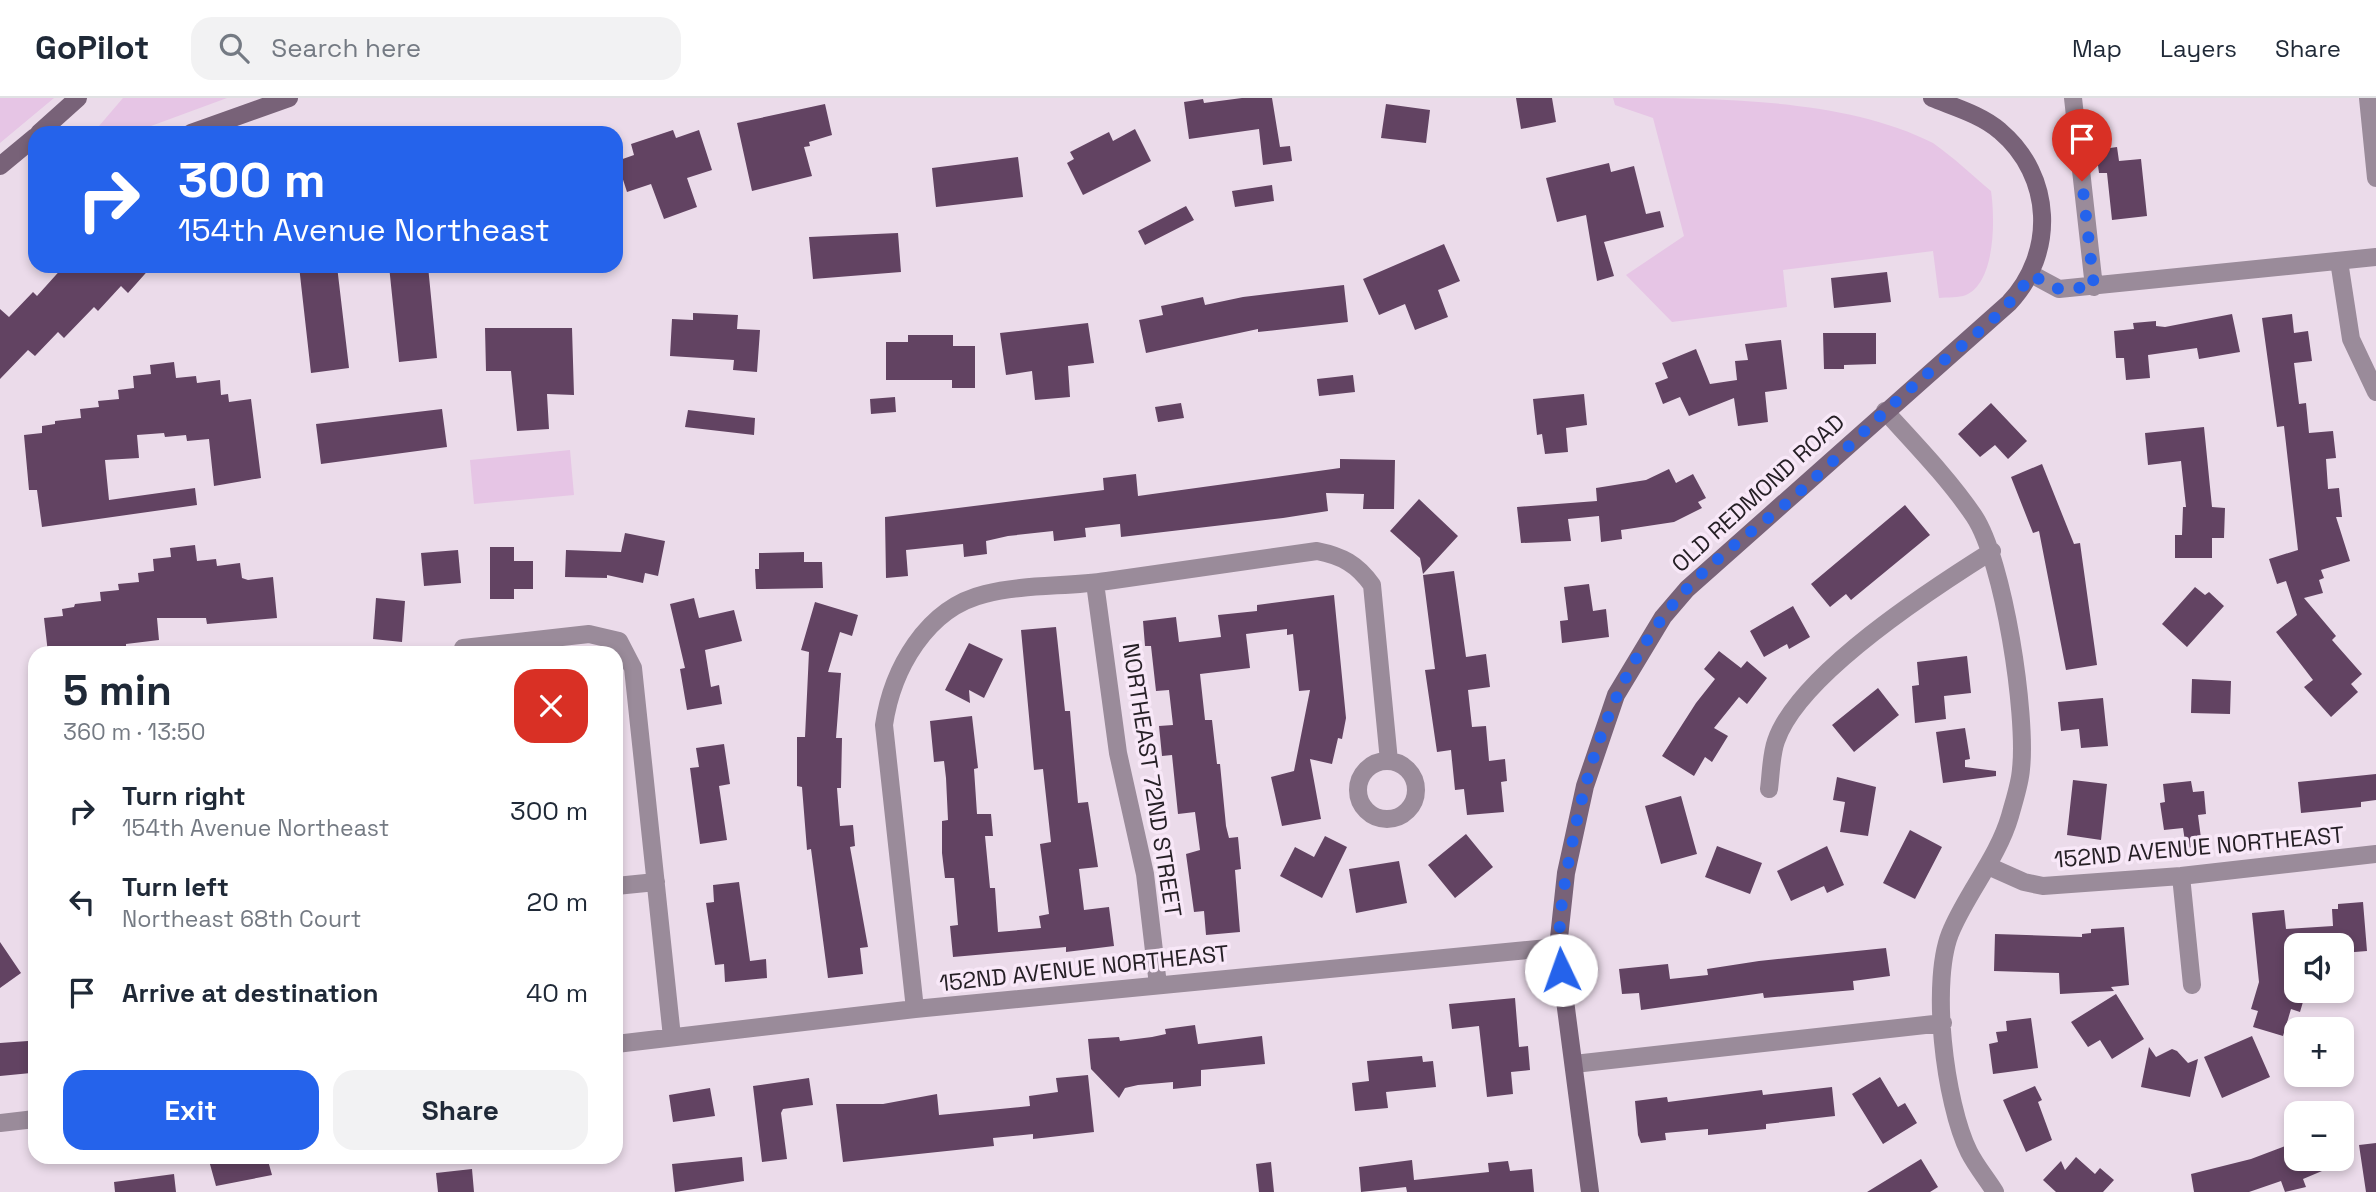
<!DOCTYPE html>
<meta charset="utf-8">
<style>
:root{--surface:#fff;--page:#f2f2f3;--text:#1f2937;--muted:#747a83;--line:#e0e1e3;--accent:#2563eb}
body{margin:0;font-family:"Space Grotesk",sans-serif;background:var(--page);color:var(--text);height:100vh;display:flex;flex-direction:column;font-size:26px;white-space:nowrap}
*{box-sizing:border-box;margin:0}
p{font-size:23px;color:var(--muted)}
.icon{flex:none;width:38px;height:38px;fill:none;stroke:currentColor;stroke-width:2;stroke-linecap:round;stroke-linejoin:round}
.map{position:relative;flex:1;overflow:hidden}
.panel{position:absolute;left:28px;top:548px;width:595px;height:518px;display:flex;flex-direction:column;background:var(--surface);border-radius:21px;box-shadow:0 4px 10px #0003}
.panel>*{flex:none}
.top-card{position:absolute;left:28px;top:28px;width:595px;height:147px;border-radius:21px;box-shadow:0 4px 10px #0003;background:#2563eb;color:#fff;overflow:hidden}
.buttons{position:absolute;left:2284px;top:835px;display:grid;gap:14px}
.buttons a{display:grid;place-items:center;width:70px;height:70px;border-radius:14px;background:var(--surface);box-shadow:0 4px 10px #0003;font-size:35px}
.pin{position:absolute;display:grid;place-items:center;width:60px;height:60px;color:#fff;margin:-72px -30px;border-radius:50% 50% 50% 0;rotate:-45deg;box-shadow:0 0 7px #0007}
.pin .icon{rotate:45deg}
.me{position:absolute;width:77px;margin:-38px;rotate:357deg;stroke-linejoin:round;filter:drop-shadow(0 0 5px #0008)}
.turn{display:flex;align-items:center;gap:24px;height:147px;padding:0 35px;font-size:32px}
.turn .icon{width:91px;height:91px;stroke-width:2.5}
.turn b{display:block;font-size:49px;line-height:60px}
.round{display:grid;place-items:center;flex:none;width:74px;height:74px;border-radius:21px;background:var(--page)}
.overview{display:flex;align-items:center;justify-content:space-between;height:119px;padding:0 35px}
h1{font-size:42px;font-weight:700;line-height:52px}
.cta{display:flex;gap:14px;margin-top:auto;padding:14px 35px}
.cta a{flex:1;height:80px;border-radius:21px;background:var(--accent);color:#fff;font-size:28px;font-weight:700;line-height:80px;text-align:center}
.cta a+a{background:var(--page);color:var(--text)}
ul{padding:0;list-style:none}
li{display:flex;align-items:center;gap:21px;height:91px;padding:0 35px}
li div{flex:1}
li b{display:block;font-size:26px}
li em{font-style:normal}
header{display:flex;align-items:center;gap:42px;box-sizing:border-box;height:98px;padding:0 35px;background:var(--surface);border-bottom:2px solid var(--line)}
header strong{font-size:33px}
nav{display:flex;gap:38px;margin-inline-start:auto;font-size:24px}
.search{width:490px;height:63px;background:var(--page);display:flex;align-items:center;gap:18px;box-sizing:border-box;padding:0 24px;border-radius:21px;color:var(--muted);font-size:26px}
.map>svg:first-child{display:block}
.green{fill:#e6c5e5}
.building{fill:#624362}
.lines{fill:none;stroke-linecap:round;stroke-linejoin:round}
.street{stroke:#9a8b9a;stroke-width:18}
.secondary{stroke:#786278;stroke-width:18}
.route{stroke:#2563eb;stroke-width:12;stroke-dasharray:0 21.6}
.labels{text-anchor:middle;stroke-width:7;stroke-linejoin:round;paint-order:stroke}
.street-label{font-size:23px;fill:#262026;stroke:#f8e8f8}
</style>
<header>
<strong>GoPilot</strong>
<div class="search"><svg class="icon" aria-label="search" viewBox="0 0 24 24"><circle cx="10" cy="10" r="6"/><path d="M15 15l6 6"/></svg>Search here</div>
<nav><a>Map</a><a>Layers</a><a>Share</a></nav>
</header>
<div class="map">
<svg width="2376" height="1094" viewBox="0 0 2376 1094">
<rect width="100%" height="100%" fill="#ebdbea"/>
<!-- green -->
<path class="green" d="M0,0H54L0,45Z
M123,0H227L132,35H93Z
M1613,0C1714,0 1845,0 1933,45C1953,59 1972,77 1991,93C1995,119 1996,184 1966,197C1959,200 1947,199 1939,200L1933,153L1783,172L1787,209L1672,224L1626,177L1684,138L1653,20L1615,7Z
M570,352L574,397L474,406L470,362Z"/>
<!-- building -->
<path class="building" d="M1242,0H1272L1280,49L1290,48L1292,63L1263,67L1259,31L1189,41L1184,4L1203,1L1204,5Z
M1516,0H1552L1556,24L1521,31Z
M825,6L832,37L809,44L810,48L804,49L812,78L752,93L737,25Z
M1386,6L1430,12L1426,45L1381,40Z
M1135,31L1151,63L1083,97L1067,65L1074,61L1070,54L1109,34L1113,43Z
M673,32L676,40L699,32L712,72L687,80L697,109L664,121L651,86L627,94L617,63L634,57L631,46Z
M2117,49L2119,63L2141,61L2147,118L2112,122L2107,75H2099L2096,52Z
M1018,59L1023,99L936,109L932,70Z
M1609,65L1611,74L1634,68L1646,116L1660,113L1664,129L1604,144L1614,178L1597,183L1586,117L1557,124L1546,80Z
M1272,87L1274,103L1235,109L1232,93Z
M1186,108L1194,122L1145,147L1138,133Z
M898,135L901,174L813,181L809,139Z
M1444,146L1460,183L1438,192L1448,219L1415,232L1405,206L1379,217L1363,181Z
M64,168H152L128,195L121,188L98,213L94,209L64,240L58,234L35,258L28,252L0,281V211L9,219L33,194L37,198Z
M299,168H337L349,270L311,275Z
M389,168H428L437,260L399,264Z
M1887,174L1891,204L1834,210L1831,180Z
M1344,187L1348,224L1258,234V231L1146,255L1139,222L1163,217L1161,208L1203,199L1205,207L1243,199Z
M693,215L738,217L737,231L760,232L757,274L733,272L734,262L670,258L672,221L693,222Z
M2232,216L2240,254L2199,261L2197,250L2148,257L2150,280L2126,282L2124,260H2116L2114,233L2134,231L2133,225L2156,223V228L2165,229Z
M2292,216L2294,235L2308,233L2312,263L2294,265L2299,306L2306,305L2309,335L2333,333L2336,360L2326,361L2328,391L2339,390L2342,419H2336L2350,463L2321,472L2324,480L2319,482L2323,495L2304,500L2336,538L2332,542L2362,576L2351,586L2358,594L2331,619L2304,589L2313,582L2276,534L2297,517L2286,483L2277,486L2269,461L2298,452L2284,328L2277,329L2262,220Z
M1088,225L1094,265L1068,268L1070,299L1035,302L1032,273L1006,277L1000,235Z
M485,230H572L574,297L547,296L549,331L517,333L511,273H486Z
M1823,235H1876V266L1844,267V271H1824Z
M908,237H953V248H975V290H952V282H886V244H908Z
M1781,242L1787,291L1765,294L1768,324L1738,328L1734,300L1689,318L1680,299L1663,306L1655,285L1668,280L1662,265L1696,251L1710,286L1737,282L1735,263L1748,262L1745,246Z
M174,264L176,280L196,278L197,285L220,282L221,297L228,296L229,304L251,301L261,380L214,388L209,341L187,343L186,337L165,339L164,335L137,337L139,360L105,362L109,402L195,390L197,407L42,429L37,392H29L24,337L42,335V328L55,326V323L81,320L80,311L99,309L98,303L119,301L118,292L134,290L133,278L151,276L150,267Z
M1353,277L1355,294L1319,298L1317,281Z
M1584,296L1587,327L1566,330L1568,354L1545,356L1542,336L1537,337L1533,301Z
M895,299L896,314L871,316L870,301Z
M1181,305L1184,320L1158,324L1155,309Z
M1991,305L2027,343L2008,361L1995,347L1980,359L1958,336Z
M442,311L447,349L321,366L316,326Z
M688,312L755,320L754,337L685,329Z
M2204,329L2212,409L2225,410L2224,440H2212V460H2175V437H2182L2183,409H2186L2181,363L2148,367L2145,335Z
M1340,361L1395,362L1394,411H1363L1364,396L1326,395L1328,413L1283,420L1121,439L1120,426L1085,430L1086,439L1054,443L1053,433L1008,438L986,443L987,456L964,459L963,446L906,452L908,478L886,480L885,419L1104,392L1103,380L1136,376L1138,398L1340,370Z
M2042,366L2074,446L2080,445L2097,567L2066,572L2039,433L2033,435L2011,379Z
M1669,371L1676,385L1693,376L1706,400L1698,404L1702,410L1674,424L1621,432L1622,441L1601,444L1599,418L1568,421L1571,443L1521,445L1517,409L1597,403L1596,390L1646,382Z
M1419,401L1458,438L1423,476L1420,460L1390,433Z
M1905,407L1930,437L1851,502L1846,496L1830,509L1811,486Z
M625,435L665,443L658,478L645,475L643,485L607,477V480L565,479L566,452L621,454Z
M195,447L197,463L216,461L217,468L240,465L242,480L248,482L273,479L277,520L207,526L206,520H157L159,542L126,546V555H48L44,520L63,518L62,511L74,509L75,506L101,503L100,494L119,492L118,486L139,484L138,475L154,473L153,461L171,459L170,450Z
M490,449H514V463H533V491H514V501H490Z
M458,452L461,485L424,488L421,455Z
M804,454V464H822L823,490L756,491L755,471H759V455Z
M1454,473L1466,559L1486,556L1490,589L1468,592L1472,629L1486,628L1489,663L1505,661L1507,683L1501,684L1504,714L1467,717L1464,691L1455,692L1451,652L1437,654L1425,572L1435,571L1423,477Z
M1589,486L1593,513L1606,511L1609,539L1562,545L1560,523L1568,522L1564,489Z
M2195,489L2205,497L2209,494L2224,508L2187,549L2162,526Z
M1334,497L1346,620L1342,641L1338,640L1332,666L1310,661L1321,721L1282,728L1271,679L1294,673L1310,592L1299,593L1293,536L1287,537V531L1246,536L1250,570L1200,576L1205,622H1212L1217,666H1220L1226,728L1229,740L1238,739L1241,771L1235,772L1240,834L1206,837L1204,813L1194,814L1186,756L1200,752L1195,714L1178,716L1172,657L1162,658L1159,628L1173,627L1169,592L1156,593L1151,548H1145L1143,523L1176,519L1179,544L1221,539L1218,517L1257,513V507Z
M376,500L405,503L402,544L373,541Z
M694,500L699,520L734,512L742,543L705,552L711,589L719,587L722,606L687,612L680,571L685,570L670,506Z
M815,504L858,517L852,538L840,534L828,574L841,575L836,640H842L841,690H837L840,728L853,727L855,748L850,749L868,849L860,850L863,876L828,880L811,751L807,752L802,689L797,688V639H805L809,554L801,552Z
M1793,508L1810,539L1789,551L1787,546L1764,559L1750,533Z
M1056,529L1065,613H1070L1078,705L1088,704L1098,769L1079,771L1084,812L1109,809L1114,848L1066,854V849L953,859L950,828L958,827L954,780H945L942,755V723L948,722L946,680L944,663L934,664L930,623L972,618L978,670L974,671L977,716H991L993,738H985L990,790H995L998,834L1041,830L1039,818L1049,816L1040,746L1051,744L1043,671L1034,672L1021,532Z
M969,545L1003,561L984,600L969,592L970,605L945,592Z
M1719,553L1741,570L1747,563L1767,580L1747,606L1739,599L1714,630L1728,638L1712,664L1705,659L1694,678L1662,658L1696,605L1715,581L1704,571Z
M1967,558L1971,595L1944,598L1946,621L1915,625L1912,588L1919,587L1917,564Z
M2192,581L2231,583L2230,616L2191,615Z
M1878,590L1899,617L1854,654L1832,627Z
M2103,600L2108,648L2081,650L2079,631L2061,633L2058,604Z
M1965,630L1970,661L1965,662V669L1996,673V678L1943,685L1936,634Z
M724,646L730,686L719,688L727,742L700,746L690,670L699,669L696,650Z
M2376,676V702L2361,704V709L2301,715L2298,684Z
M1837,679L1876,689L1868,738L1840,734L1845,704L1833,702Z
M2073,682L2107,686L2101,742L2067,737Z
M2191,683L2193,694L2204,693L2206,716L2198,717L2202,748L2186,750L2183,730L2164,732L2160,705L2165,704L2163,686Z
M1681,698L1697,756L1661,766L1645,708Z
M1910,732L1942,749L1915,801L1883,785Z
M1466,736L1493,769L1455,800L1428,767Z
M1325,738L1347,749L1322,800L1280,778L1295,749L1314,759Z
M1717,748L1762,765L1750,796L1705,779Z
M1827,748L1844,787L1827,795L1824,788L1791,803L1777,773Z
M1399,763L1407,805L1356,815L1349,771Z
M739,784L750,863L766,861L767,880L725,884L724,866L715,867L706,805L714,804L713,787Z
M2363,804L2367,853L2342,855V847H2288L2293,889L2297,895L2305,897L2300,914L2291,911L2283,938L2253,929L2258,913L2251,911L2259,884L2252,815L2284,812L2286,831L2333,828L2332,811H2338V806Z
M2124,829L2129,887L2111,889L2114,893L2060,896L2059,875L1994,873L1995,836L2082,839V836L2091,835V831Z
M0,844L21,875L0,890Z
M1886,850L1890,878L1853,883L1854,892L1764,900L1763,895L1641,912L1639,895L1622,896L1619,871L1668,866L1670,881L1708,877L1707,871L1759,863Z
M2116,896L2144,941L2112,961L2100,942L2088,949L2071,924Z
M1515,900L1519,949L1528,948L1530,972L1511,974L1513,996L1487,999L1479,928L1452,931L1449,906Z
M2031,920L2038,970L1993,976L1989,946L1998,944L1996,934L2007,933L2006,923Z
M1195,927L1198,946L1262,938L1265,966L1201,972V988L1173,991V984L1138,987L1125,990L1119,1000L1091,971L1088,941L1119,939L1120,943L1152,939L1166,936L1165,931Z
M2252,938L2270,979L2222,1000L2204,959Z
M28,943L31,975L0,978V945Z
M2149,949L2156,959L2172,951L2177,953L2188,965L2198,961L2190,999L2141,989Z
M1422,958L1423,964L1433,963L1436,989L1386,994L1388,1010L1355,1013L1352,985L1369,983L1367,963Z
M1088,977L1094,1034L1033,1041V1036L993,1040L994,1048L843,1064L836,1006H883L937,996L939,1017L1030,1008L1029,998L1058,994L1056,980Z
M1880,979L1898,1009L1905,1005L1917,1025L1883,1046L1852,996Z
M809,980L813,1007L783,1011L781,1015L787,1061L762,1064L753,988Z
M2035,988L2042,1002L2038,1004L2052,1042L2026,1054L2003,1002Z
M1832,989L1835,1018L1766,1026V1031L1708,1037V1031L1665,1035L1666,1042L1641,1045L1638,1037L1635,1003L1667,999L1668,1004L1762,992L1763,997Z
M710,990L715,1018L673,1024L669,997Z
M2296,1044V1060H2318L2322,1073L2303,1081L2306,1089L2285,1094L2281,1083L2249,1094H2194L2191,1076L2251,1061Z
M2376,1045V1094H2366L2359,1047Z
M208,1059H267L272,1077L216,1088Z
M742,1059L744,1083L675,1094L672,1066Z
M2076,1059L2095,1076L2100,1070L2114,1082L2103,1094H2056L2043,1082L2061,1063L2065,1072Z
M1921,1061L1938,1089L1930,1094H1867Z
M1412,1062L1414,1082L1489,1074L1488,1065L1508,1063L1510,1073L1532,1071L1534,1094H1407L1406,1089L1361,1094L1359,1069Z
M1271,1064L1274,1094H1259L1256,1066Z
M472,1071L474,1094H438L436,1075Z
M174,1076L176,1094H115L114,1084Z"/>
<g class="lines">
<!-- street -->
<path class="street" d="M2073,0L2094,189
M2368,0L2376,80
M2339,163L2351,241L2376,294
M2031,176L2059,191L2376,159
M1885,313C1915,346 1949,381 1974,418C2004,463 2027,617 2021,671C2020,686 2014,703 2010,718C1998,759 1969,792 1952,831C1929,880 1945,1006 1969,1054C1976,1068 1987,1081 1995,1094
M1095,485L1118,655L1145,776L1158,887
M463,550L589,536L619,543L633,570L672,939
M1358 692a29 29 0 1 1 58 0a29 29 0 1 1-58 0Z
M1769,691C1771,676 1771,657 1776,643C1799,576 1933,490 1992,453
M1988,768L2024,784L2043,788L2181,778L2376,756
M2181,778L2192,887
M616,788L656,784
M915,911L884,627C892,572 926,510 985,496C1024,486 1066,489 1107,483C1177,473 1247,463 1317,453C1342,458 1357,466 1372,487L1389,663
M616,946L915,911L1558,849
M1574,966L1943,925
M0,1025L35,1021"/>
<!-- secondary -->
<path class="secondary" d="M39,35L78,0
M191,35L289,0
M0,68L35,39
M1590,1094L1558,849L1566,775L1585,688L1616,597L1663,519L1687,491L2009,205C2056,155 2053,78 2000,33C1982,17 1954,9 1932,0"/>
</g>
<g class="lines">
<!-- route -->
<path class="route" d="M1561,872C1555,826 1566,777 1575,731C1591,656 1617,580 1664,518C1697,473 1745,439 1788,404C1831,367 1870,326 1912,289C1952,253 2002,222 2031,177L2059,191L2094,189L2082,83"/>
</g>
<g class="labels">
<!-- street labels -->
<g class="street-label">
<text transform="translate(1758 395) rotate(-42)" y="8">OLD REDMOND ROAD</text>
<text transform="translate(1152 682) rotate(81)" y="8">NORTHEAST 72ND STREET</text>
<text transform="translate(2199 749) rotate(-5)" y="8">152ND AVENUE NORTHEAST</text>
<text transform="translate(1084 870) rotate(-6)" y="8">152ND AVENUE NORTHEAST</text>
</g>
</g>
</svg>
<div class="buttons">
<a><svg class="icon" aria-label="sound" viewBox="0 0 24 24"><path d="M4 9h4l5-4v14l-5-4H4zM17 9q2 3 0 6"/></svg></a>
<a>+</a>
<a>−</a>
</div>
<div class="pin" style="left:2082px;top:83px;background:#d93025"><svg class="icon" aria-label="arrive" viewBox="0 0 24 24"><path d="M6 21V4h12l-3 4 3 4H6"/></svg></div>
<svg class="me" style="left:1561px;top:872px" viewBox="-20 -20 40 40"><circle r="19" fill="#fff"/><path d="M0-13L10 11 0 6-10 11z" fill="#2563eb"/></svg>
<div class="top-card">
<div class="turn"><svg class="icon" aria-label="right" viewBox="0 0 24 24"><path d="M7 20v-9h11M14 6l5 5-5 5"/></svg><div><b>300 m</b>154th Avenue Northeast</div></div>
</div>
<section class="panel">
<div class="overview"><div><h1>5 min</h1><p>360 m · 13:50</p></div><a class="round" style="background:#d93025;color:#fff"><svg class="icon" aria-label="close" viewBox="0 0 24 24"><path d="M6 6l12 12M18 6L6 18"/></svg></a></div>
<ul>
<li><svg class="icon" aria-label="right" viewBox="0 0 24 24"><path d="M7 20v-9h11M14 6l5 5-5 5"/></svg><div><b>Turn right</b><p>154th Avenue Northeast</p></div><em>300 m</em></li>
<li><svg class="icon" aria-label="left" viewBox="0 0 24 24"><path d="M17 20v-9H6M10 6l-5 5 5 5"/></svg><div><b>Turn left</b><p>Northeast 68th Court</p></div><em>20 m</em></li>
<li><svg class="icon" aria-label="arrive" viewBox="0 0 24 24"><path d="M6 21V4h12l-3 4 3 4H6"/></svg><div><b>Arrive at destination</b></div><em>40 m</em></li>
</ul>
<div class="cta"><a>Exit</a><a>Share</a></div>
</section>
</div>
